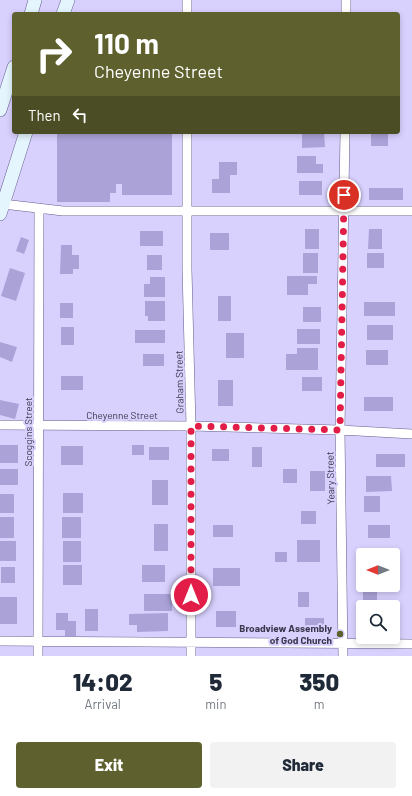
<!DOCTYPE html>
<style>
:root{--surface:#fff;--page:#f2f2f3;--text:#1f2937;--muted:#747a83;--accent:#5e612e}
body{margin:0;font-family:Barlow,sans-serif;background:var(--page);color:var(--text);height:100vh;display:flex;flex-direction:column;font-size:15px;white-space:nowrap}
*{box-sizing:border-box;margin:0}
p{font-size:13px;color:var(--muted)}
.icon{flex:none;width:22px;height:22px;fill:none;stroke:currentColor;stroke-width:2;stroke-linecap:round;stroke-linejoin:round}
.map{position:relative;height:656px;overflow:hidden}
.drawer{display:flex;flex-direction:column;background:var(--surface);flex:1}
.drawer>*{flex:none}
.hud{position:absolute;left:12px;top:12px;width:388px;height:122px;border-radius:4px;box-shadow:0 2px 6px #0003;background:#5e612e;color:#fff;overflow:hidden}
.needle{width:26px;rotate:270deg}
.fabs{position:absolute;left:356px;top:548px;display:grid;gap:8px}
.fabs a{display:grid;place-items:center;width:44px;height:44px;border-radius:4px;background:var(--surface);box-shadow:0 2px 6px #0003;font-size:20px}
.pin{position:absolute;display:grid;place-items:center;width:34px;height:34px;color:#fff;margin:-17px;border:2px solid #fff;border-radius:50%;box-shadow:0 1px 4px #0007}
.me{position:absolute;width:44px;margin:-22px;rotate:0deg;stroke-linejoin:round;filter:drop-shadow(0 0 3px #0008)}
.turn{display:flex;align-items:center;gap:14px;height:84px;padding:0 16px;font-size:18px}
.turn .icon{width:52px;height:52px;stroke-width:2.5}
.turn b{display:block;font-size:28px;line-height:34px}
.then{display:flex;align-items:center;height:38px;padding:0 16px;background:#0003;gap:8px;font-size:15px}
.eta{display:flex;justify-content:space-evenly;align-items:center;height:68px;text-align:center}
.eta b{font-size:24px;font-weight:800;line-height:28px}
.button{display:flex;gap:8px;margin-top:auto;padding:8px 16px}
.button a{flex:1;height:46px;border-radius:4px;background:var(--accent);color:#fff;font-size:16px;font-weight:800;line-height:46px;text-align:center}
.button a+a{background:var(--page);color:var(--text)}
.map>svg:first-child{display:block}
.building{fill:#aba3d8}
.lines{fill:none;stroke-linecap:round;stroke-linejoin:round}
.minor-casing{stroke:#655c8d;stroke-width:10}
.secondary-casing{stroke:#655c8d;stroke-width:14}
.minor{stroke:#fff;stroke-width:9}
.secondary{stroke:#e5f5fd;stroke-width:13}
.route{stroke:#e11d48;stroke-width:7;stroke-dasharray:0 12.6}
.poi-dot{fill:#5e612e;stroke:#d8d1fe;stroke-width:1.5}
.labels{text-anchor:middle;stroke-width:4;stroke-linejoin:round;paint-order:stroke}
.street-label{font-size:10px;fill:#3a364c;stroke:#d8d1fe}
.poi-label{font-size:10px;font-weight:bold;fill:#3a364c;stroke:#d8d1fe;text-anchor:end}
</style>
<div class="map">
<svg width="412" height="656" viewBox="0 0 412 656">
<rect width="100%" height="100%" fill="#d8d1fe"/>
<!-- building -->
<path class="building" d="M57,132H172V195H122V184H116V193H110V202H57Z
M324,132L325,147L302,148V133Z
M371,132H388V146H371Z
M297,156H316V164H323V173H297Z
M219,162H237V175H230V193H212V179H219Z
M299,181H322V195H299Z
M369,188H403V200H369Z
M305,229H319V249H305Z
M369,229H382V249H368Z
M140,231H163V246H140Z
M210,233H229V250H210Z
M21,237L29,240L24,254L16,251Z
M61,245H72V255H79V269H73V274H60Z
M303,253H318V273H303Z
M367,253H384V268H367Z
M147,255H162V270H147Z
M10,268L25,273L16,301L1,296Z
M287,276H317V284H308V295H287Z
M150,277H165V297H144V284H150Z
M218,296H231V321H218Z
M145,301H165V321H148V316H145Z
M364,302H395V316H364Z
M60,303H73V318H60Z
M303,307H321V322H303Z
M367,325H393V340H367Z
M61,327H74V345H61Z
M297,329H320V344H297Z
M135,330H165V343H135Z
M226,333H244V358H226Z
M0,342L17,347L12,362L0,357Z
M297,348H318V370H286V354H297Z
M366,350H388V365H366Z
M143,354H164V366H143Z
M61,376H83V390H61Z
M302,377H322V391H302Z
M218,380H233V406H218Z
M364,397H393V411H364Z
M0,400L19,404L15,419L0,415Z
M0,445H18V463H0Z
M132,445H144V455H132Z
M61,446H83V465H61Z
M149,447H169V460H149Z
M252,447H262V467H252Z
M212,449H229V461H212Z
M376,454H405V467H376Z
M0,469H18V485H0Z
M283,469H297V483H283Z
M310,471H325V491H310Z
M366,476H391L392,491L366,492Z
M152,480H168V505H152Z
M63,493H83V513H63Z
M0,494H14V513H0Z
M364,496H380V512H364Z
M301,511H316V524H301Z
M0,517H14V538H0Z
M62,517H81V538H62Z
M154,524H168V551H154Z
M213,525H233V537H213Z
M368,525H390V538H368Z
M297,540H320V562H297Z
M0,541H16V561H0Z
M63,541H81V562H63Z
M275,552H287V562H275Z
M63,565H82V585H63Z
M142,565H165V582H142Z
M1,567H15V583H1Z
M213,568H240V586H213Z
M363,591H377V605H363Z
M298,592H309V607H298Z
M144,594H172V611H144Z
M0,597H17V624H0Z
M85,609H98V631H85Z
M216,611H236V627H216Z
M56,613H68V621H76V636H65V630H56Z
M168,613V631L137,632V625H129V614Z
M305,618H324V633H305Z"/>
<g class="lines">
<defs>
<path id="minor" d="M187,0V14
M346,14V0
M187,132V269L191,426V656
M3,204L63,211H412
M0,425L191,426L340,430L412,434
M0,641L412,644
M38,656L39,209
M343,656L340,430L345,132"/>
<path id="secondary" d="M31,14L35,0
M63,14L68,0
M0,110L14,67
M0,214L26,132"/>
</defs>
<!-- minor casing -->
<use href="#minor" class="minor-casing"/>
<!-- secondary casing -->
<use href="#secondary" class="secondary-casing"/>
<!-- minor -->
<use href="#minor" class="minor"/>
<!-- secondary -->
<use href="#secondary" class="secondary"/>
</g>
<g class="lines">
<!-- route -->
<path class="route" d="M191,595V426L340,430L344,195"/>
</g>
<!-- markers -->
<circle class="poi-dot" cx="340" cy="634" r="4"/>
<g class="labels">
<!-- street labels -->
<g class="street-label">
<text transform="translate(179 382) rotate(-91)" y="4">Graham Street</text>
<text x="122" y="419">Cheyenne Street</text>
<text transform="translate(28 432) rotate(-90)" y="4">Scoggins Street</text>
<text transform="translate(330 478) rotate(-91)" y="4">Yeary Street</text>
</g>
<!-- poi labels -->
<g class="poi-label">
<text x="332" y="632">Broadview Assembly<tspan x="332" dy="12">of God Church</tspan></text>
</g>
</g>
</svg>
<div class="fabs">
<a><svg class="needle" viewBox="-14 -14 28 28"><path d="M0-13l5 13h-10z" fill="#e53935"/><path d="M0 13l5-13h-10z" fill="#747a83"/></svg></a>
<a><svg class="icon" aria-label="search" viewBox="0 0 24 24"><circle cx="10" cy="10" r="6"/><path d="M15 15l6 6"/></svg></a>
</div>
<div class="pin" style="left:344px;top:195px;background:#d93025"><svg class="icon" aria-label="arrive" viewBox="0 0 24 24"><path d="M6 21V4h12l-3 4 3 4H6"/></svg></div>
<svg class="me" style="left:191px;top:595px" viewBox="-20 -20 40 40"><circle r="17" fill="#e11d48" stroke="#fff" stroke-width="3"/><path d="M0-11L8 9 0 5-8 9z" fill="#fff"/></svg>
<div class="hud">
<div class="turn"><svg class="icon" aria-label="right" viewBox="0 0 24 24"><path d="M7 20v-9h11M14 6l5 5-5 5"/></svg><div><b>110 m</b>Cheyenne Street</div></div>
<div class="then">Then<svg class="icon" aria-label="left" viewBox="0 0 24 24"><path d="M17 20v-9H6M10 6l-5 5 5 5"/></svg></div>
</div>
</div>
<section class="drawer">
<div class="eta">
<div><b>14:02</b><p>Arrival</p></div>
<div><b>5</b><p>min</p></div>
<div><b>350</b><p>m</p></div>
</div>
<div class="button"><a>Exit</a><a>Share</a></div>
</section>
